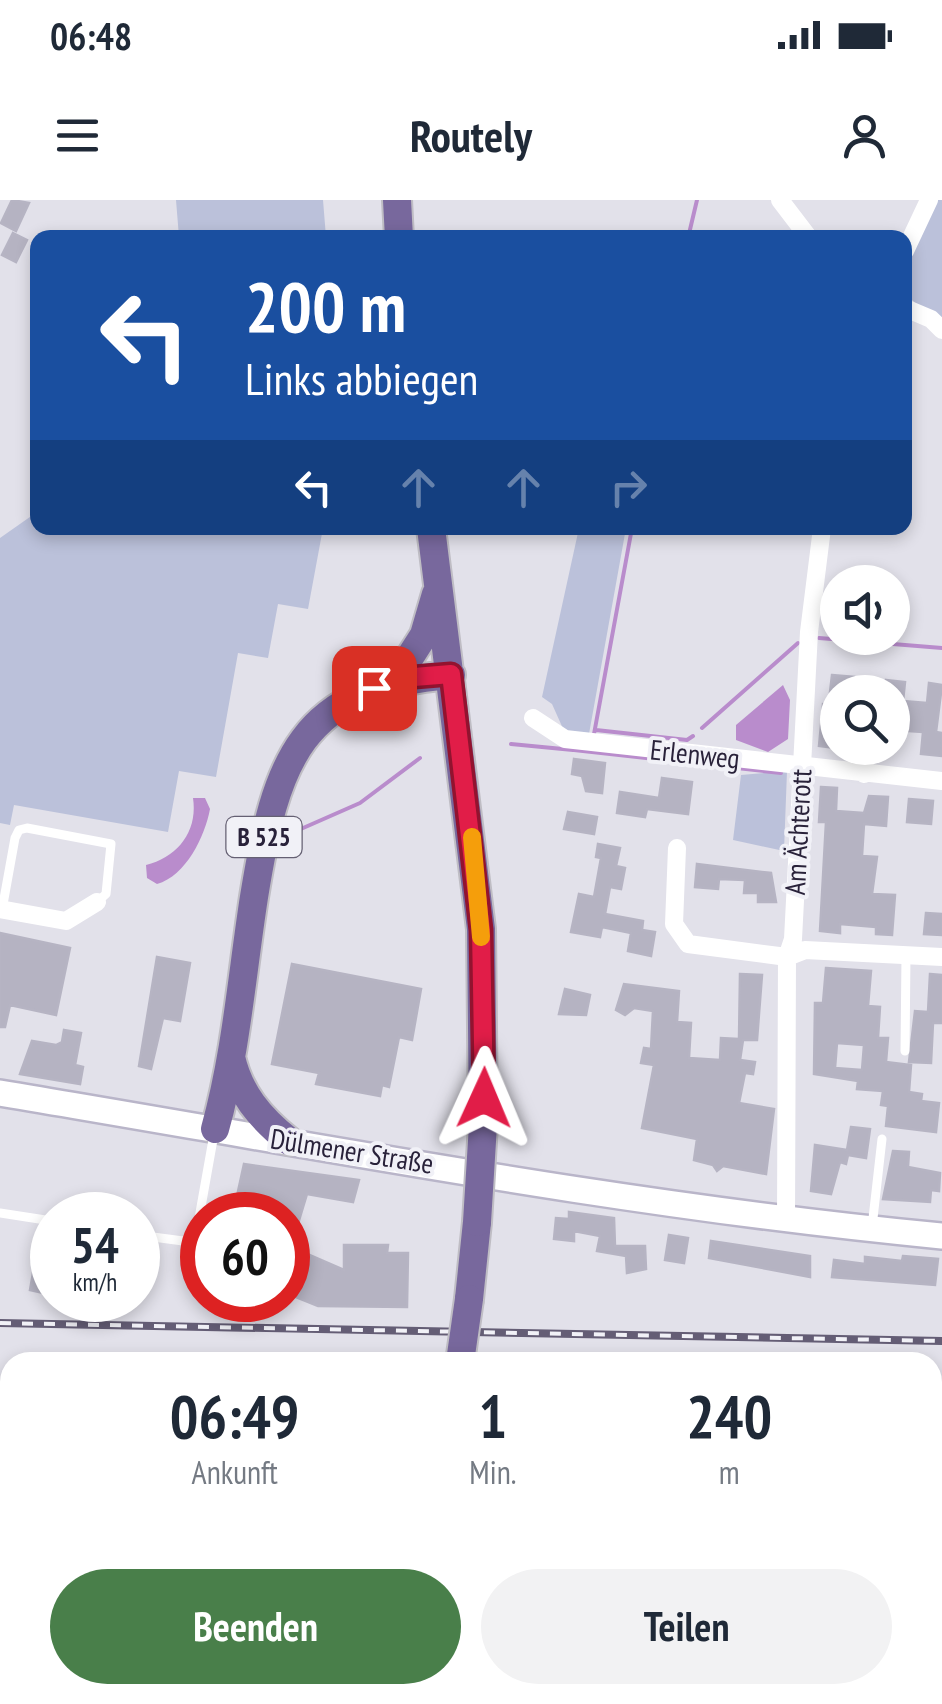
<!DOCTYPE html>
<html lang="de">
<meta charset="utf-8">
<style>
:root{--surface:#fff;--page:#f2f2f3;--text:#1f2937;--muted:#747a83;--accent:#497f4a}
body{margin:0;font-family:"PT Sans Narrow",sans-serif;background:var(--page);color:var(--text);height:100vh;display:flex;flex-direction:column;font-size:38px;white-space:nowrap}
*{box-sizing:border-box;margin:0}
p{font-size:32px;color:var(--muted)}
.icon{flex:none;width:55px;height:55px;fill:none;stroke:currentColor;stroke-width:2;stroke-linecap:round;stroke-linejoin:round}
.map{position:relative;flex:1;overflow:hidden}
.drawer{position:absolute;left:0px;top:1152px;width:942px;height:352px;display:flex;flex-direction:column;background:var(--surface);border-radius:30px 30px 0 0;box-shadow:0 5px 15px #0003}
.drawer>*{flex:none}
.guide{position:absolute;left:30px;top:30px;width:882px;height:305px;border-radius:20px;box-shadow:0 5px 15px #0003;background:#1a4fa0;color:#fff;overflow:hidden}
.fabs{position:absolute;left:820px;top:365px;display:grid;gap:20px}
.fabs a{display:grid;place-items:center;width:90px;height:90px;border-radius:50%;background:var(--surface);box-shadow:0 5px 15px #0003;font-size:50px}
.speed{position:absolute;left:30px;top:992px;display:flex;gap:20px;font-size:50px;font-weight:700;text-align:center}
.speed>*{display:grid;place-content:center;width:130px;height:130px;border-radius:50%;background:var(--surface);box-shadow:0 5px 15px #0003;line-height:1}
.speed small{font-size:25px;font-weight:400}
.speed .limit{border:15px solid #d22;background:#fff;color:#111}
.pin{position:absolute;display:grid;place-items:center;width:85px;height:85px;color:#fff;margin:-42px;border-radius:20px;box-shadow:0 5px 15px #0006}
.me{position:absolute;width:110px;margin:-55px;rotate:1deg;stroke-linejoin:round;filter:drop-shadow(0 0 8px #0008)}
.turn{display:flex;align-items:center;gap:35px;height:210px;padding:0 50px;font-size:45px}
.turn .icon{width:130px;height:130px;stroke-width:2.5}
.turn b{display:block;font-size:70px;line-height:85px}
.lanes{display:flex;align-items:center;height:95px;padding:0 50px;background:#0003;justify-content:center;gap:50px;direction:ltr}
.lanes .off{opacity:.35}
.eta{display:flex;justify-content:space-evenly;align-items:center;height:170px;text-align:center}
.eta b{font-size:60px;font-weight:700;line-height:70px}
.button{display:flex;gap:20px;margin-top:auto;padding:20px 50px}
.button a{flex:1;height:115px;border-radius:60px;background:var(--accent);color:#fff;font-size:40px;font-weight:700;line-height:115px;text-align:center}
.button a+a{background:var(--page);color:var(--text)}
.status{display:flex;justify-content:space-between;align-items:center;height:70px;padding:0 50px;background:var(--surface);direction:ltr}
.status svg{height:28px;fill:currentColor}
header{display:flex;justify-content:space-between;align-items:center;height:130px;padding:0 50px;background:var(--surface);font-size:45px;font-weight:700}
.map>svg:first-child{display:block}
.green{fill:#bbc1da}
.water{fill:#b98ccc}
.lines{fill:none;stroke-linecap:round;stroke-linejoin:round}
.stream{stroke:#b98ccc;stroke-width:4}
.building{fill:#b5b3c2;stroke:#b6b4c3;stroke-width:2.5;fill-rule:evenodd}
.secondary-casing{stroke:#b9b5c9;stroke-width:30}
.primary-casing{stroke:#bfbdc4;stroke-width:32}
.lane{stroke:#fff;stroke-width:9}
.street{stroke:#fff;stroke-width:18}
.secondary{stroke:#fff;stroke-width:25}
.primary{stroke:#78689d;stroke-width:28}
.rail-casing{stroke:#645d75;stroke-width:8}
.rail{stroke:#f1f1f7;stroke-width:4;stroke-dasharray:11;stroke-linecap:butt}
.primary-bridge-casing{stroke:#bfbdc4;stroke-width:32;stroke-linecap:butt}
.primary-bridge{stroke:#78689d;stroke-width:28}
.route-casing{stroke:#92132f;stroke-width:25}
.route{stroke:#e11d48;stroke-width:18}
.slow{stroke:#f59e0b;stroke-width:18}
.labels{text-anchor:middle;stroke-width:8;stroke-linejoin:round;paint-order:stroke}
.shield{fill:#f1f1f7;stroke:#656073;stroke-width:2.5}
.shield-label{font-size:25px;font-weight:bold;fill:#29223a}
.street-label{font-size:28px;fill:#29223a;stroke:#f1f1f7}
</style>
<div class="status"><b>06:48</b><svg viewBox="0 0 49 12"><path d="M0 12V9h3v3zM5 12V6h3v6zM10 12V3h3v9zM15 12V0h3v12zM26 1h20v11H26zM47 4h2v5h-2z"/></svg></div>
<header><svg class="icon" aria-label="menu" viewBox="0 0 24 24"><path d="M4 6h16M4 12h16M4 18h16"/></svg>Routely<svg class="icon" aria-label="person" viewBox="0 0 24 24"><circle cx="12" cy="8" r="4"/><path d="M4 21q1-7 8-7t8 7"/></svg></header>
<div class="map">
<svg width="942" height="1504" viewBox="0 0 942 1504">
<rect width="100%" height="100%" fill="#e2e1ea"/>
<!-- green -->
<path class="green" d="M176,0H323L326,37H179Z
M938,0H942V126L905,94V65Z
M37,312L38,328H323L308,409L278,404L268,458L238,453L216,577L179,571L168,632L14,605L10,625L0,623V338Z
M579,328H626L589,534L565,533L552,504L542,497Z
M787,571L784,651L733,640L741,575Z"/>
<!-- water -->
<path class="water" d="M783,485L790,500L788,539L768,552L736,540V525Z
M193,598H205L210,609C205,636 186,676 157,684L147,678L146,665C178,657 198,631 193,598Z"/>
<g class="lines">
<!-- stream -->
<path class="stream" d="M688,38L697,0
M819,438L942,448
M702,528L798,443
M596,530L687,540L693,536
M594,534L632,328
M511,544L573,550
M574,550L781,573
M294,632L360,603L420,558"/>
</g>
<!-- building -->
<path class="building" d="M12,0L29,3L16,31L1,23Z
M13,33L27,40L16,62L2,55Z
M832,475L854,477L853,492H830Z
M886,480L905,482L903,501L927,503L929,483L942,485L936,532L942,533L941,556L921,554L923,532L895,530L897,504H892V492H885Z
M823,504L838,505L836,548L819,546Z
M574,559L605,563L602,593L586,591L582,576L572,574Z
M662,578L692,582L688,614L647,609L645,617L617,613L620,592L659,598Z
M821,587L837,588L836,611L864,613L869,596L888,597L886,626L864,624L862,656L877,657L872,694L895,695L892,735L876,734V727L840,724V733L820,731L826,622H819Z
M909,599L933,601L931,624L907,622Z
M568,612L597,617L594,634L564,629Z
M598,644L620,648L616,666L625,668L621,689L610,687L605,714L643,721L642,730L655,732L651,756L628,751L631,733L602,727L600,737L571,732L579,694L594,697L601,658L596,657Z
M697,664L771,673L776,702H758V693H744L745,680L719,679L718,689L695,687Z
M926,713L942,714V735L924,734Z
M0,733L70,748L56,815L10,805L5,827H0Z
M157,757L190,763L180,821L163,818L151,869L139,866Z
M292,764L421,789L412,840L399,837L389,887L382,885L380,896L316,884L319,873L272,864Z
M826,768L871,771L868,806L880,807L878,838H888L886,862L911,865L909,892L922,894L921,901L939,903L936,932L886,926L888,906L881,905L883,891L857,889L858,881L814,874L815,803H823ZM837,843L864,845L862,870L835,868Z
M740,774L762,775L757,840H743L740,860L755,862L753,874L745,873L739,903L774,909L766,974L723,966L717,971L713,965L694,960L697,939L642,928L654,865L641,863L644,848L651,849L653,811L634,808L625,815L616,810L624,784L679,791L677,822L691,823L689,858L720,860L721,838L739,839Z
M930,774L942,775V823H933L931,863L909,862L915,811L928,812Z
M565,789L590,795L586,815L559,814Z
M64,830L81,833L75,865L83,867L80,884L20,874L32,841L56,845L62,842Z
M851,927L870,929L866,958L848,955L846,964L840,962L831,994L811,991L815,945L847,950Z
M893,951L909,952L908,967L940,973L939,991L931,990L930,1002L883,999Z
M244,964L359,980L353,1002L307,994L291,1047L344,1070V1045H388L387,1053H408L407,1107L318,1106L288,1094V1015L225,1011L228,996H237Z
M569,1012L614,1018L615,1046H645L646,1069L627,1073L626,1056L597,1051L600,1036L574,1031V1041L554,1039L556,1018L569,1019Z
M669,1035L688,1038L684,1063L665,1060Z
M711,1041L810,1056V1077L709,1058Z
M903,1056L938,1059L935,1085L832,1077L834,1060L865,1064V1057L902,1061Z
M42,1067L52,1068V1095L30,1090L33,1073L41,1074Z"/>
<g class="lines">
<defs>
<path id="secondary" d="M0,893C313,945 626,1006 942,1036"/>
<path id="primary" d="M397,0L399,38
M431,328L481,729L483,925
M394,482L424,435L436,394
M231,857C239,893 260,918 289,941
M215,929C236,854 242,774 254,697C276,561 299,487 451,475
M469,1099L477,1022
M378,1504L381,1495"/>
</defs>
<!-- secondary casing -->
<use href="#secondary" class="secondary-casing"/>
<!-- primary casing -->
<use href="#primary" class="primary-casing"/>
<!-- lane -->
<path class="lane" d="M2,710L15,638L19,630L27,628L111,644L106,694L97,702
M905,851L906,756
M0,1013L52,1021
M872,1027L882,939
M138,1035L183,1041L196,1035L214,934"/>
<!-- street -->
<path class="street" d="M780,0L809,38
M905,51L929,0
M905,108L931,119L942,130
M533,518L565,539L942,581
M864,574L866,548
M677,648L674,724L688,744L787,757L805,750L942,757
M0,709L66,721L97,702
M786,1020L787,757L793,739L809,432L822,328
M766,1504L767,1495"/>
<!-- secondary -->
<use href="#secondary" class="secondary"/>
<!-- primary -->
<use href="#primary" class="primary"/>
<defs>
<path id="rail" d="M0,1123L942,1141"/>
</defs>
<!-- rail casing -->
<use href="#rail" class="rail-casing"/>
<!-- rail -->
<use href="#rail" class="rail"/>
<defs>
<path id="primary-bridge" d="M477,1022L483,925
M460,1162L469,1099"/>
</defs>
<!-- primary-bridge casing -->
<use href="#primary-bridge" class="primary-bridge-casing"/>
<!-- primary-bridge -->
<use href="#primary-bridge" class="primary-bridge"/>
</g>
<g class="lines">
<defs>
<path id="route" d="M374,488L414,477L451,474L481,730L484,898"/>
</defs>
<!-- route casing -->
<use href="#route" class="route-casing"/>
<!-- route -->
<use href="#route" class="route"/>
<!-- slow -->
<path class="slow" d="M472,637L481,737"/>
</g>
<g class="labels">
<!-- shield labels -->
<rect class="shield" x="226.5" y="617" width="75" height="40" rx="8"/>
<g class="shield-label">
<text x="264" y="646">B 525</text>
</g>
<!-- street labels -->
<g class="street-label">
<text transform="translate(695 554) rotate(6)" y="10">Erlenweg</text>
<text transform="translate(798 632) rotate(-87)" y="10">Am Ächterott</text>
<text transform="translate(352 951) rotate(9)" y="10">Dülmener Straße</text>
</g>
</g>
</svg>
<div class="fabs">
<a><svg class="icon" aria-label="sound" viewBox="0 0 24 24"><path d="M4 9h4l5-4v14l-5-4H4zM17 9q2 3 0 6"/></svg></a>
<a><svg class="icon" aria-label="search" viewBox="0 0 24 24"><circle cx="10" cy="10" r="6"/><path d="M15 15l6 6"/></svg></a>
</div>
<div class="speed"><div>54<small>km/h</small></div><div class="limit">60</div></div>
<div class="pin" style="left:374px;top:488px;background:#d93025"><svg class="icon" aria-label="arrive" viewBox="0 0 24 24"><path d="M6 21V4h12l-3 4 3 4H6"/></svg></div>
<svg class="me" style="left:484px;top:898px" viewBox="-20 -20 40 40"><path d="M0-17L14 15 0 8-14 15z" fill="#e11d48" stroke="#fff" stroke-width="4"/></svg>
<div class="guide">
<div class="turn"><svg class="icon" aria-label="left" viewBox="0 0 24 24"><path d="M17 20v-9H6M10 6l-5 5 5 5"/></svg><div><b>200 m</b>Links abbiegen</div></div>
<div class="lanes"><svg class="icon" aria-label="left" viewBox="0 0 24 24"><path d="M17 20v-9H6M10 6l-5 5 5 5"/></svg><svg class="icon off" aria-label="ahead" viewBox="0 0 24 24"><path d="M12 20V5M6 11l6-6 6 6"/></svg><svg class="icon off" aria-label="ahead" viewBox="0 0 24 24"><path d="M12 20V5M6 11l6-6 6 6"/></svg><svg class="icon off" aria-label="right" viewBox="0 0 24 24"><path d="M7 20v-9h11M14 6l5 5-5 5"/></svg></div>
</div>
<section class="drawer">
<div class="eta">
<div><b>06:49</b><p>Ankunft</p></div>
<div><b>1</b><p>Min.</p></div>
<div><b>240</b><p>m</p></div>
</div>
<div class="button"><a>Beenden</a><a>Teilen</a></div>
</section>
</div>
